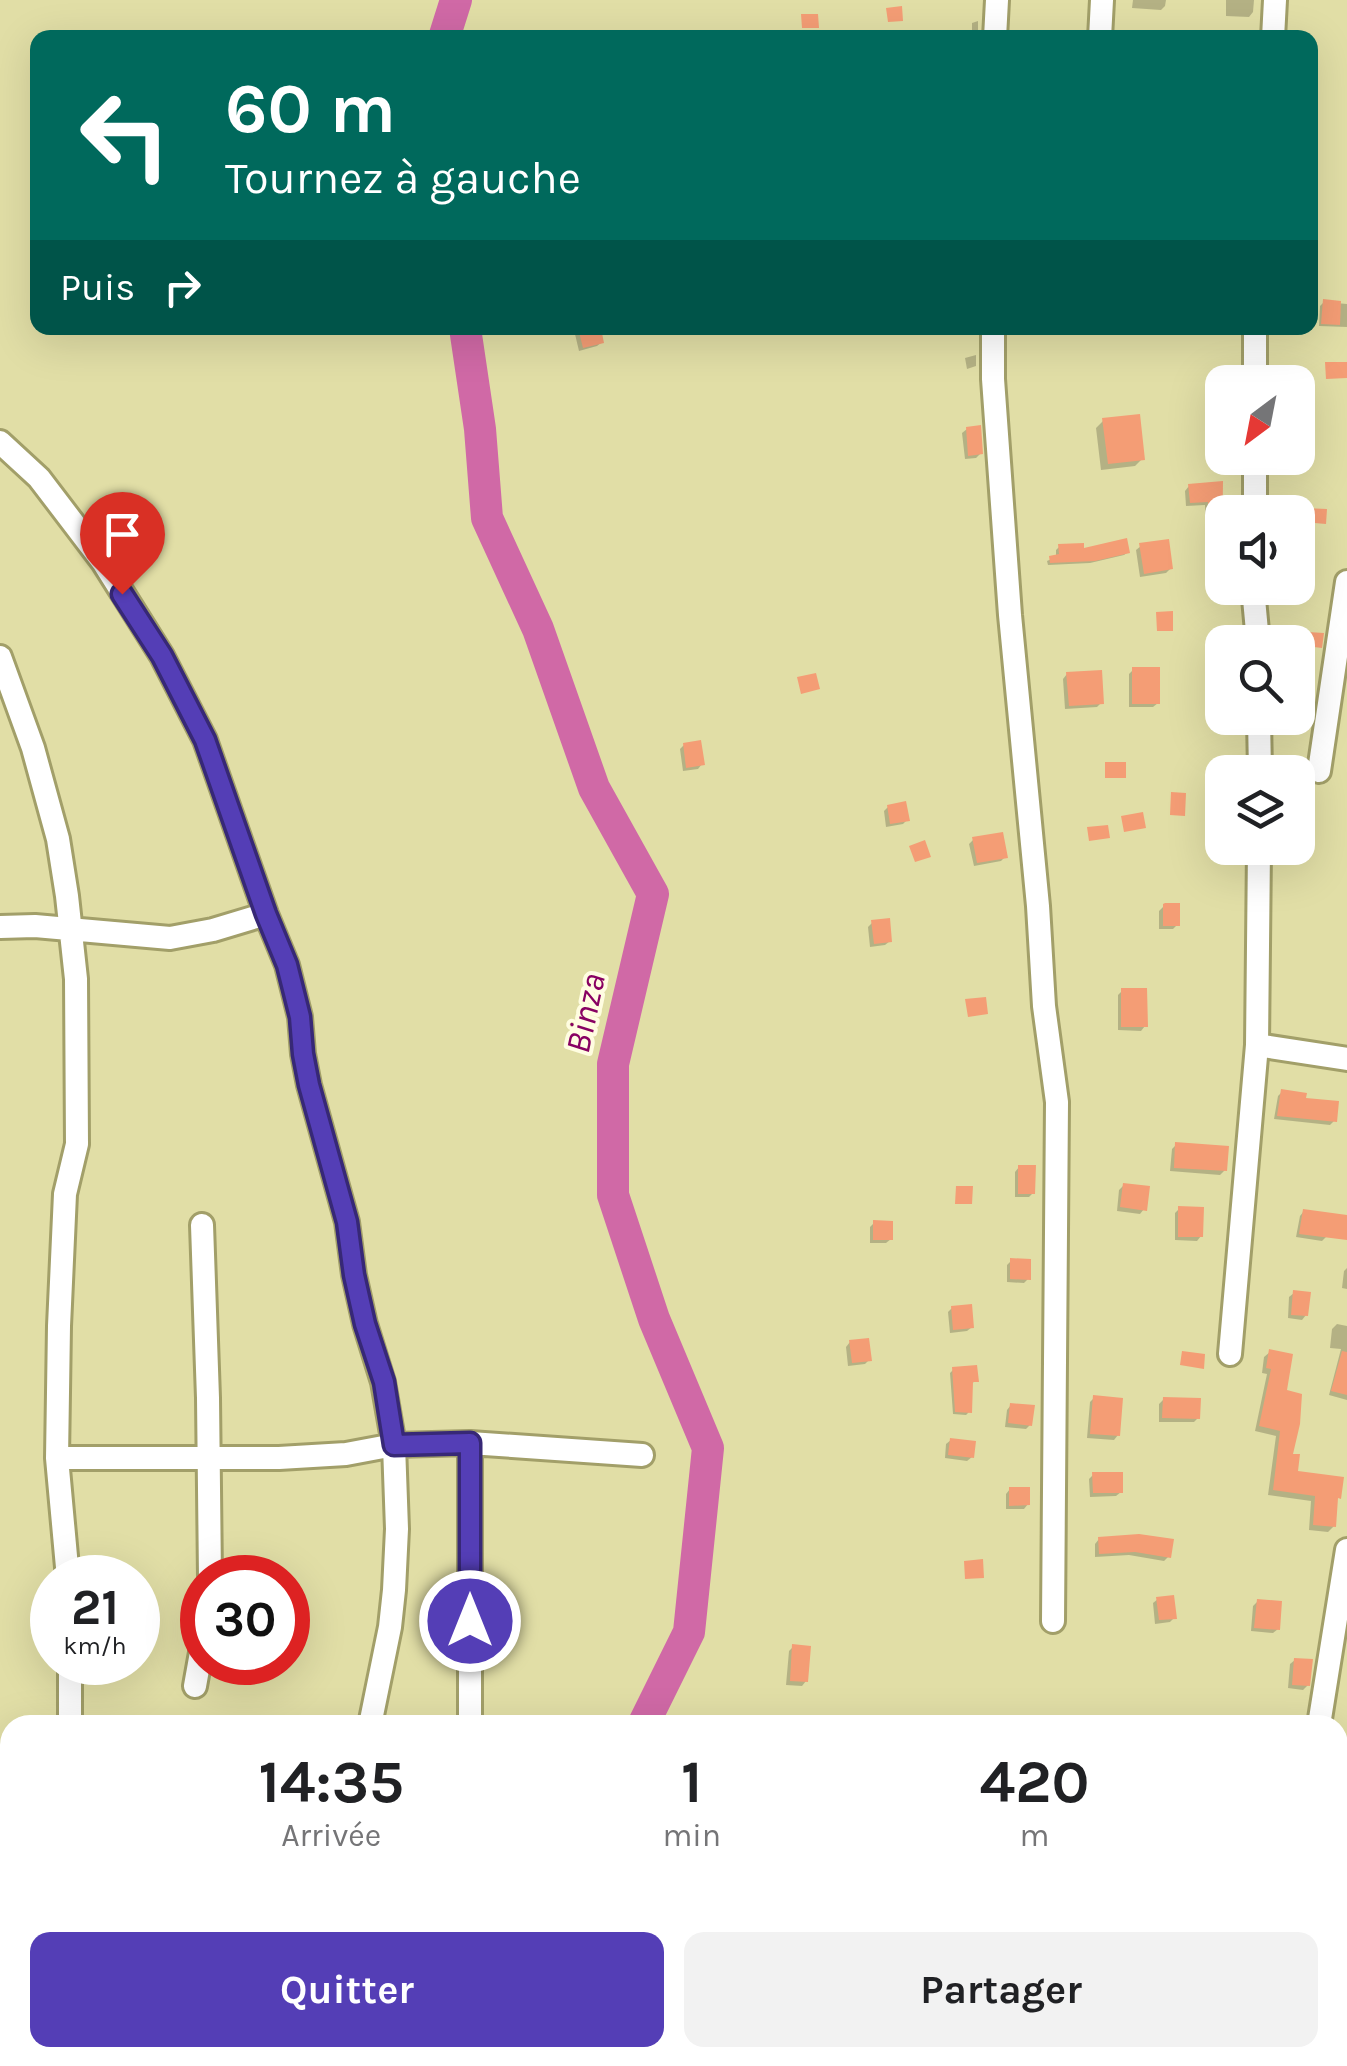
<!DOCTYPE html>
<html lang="fr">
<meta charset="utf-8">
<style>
:root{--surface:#fff;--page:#f2f2f2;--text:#202124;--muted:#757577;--accent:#543eb6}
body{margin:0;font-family:Karla,sans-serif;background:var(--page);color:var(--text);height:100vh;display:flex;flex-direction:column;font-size:38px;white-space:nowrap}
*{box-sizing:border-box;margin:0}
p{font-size:32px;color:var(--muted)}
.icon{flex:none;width:55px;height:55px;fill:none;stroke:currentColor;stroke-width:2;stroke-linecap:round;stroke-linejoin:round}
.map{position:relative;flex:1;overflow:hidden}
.drawer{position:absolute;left:0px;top:1715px;width:1348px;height:352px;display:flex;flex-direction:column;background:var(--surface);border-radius:30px 30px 0 0;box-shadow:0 10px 40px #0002}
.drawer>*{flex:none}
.banner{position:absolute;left:30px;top:30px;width:1288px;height:305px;border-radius:20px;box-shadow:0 10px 40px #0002;background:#00695c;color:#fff;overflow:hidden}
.needle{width:65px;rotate:212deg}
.buttons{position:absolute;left:1205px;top:365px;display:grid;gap:20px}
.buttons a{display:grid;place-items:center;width:110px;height:110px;border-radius:20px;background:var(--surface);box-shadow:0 10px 40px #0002;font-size:50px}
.speed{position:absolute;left:30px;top:1555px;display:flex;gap:20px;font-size:50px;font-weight:700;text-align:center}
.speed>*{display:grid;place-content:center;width:130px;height:130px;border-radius:50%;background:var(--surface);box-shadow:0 10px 40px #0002;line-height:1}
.speed small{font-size:25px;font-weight:400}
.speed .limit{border:15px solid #d22;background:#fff;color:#111}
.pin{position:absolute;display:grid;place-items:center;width:85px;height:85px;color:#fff;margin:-102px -42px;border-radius:50% 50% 50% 0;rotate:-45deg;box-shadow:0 0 10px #0007}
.pin .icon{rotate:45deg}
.me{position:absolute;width:110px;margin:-55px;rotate:0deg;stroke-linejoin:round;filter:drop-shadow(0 0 8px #0008)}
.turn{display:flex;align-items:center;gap:35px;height:210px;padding:0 30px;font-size:45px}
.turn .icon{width:130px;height:130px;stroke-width:2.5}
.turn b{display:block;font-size:70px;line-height:85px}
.then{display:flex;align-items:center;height:95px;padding:0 30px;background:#0003;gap:20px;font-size:38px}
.eta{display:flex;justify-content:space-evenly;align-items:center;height:170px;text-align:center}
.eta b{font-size:60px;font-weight:700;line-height:70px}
.primary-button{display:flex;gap:20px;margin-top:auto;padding:20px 30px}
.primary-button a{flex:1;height:115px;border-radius:20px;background:var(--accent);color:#fff;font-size:40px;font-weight:700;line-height:115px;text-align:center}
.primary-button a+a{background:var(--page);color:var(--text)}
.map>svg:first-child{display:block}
.shadow{fill:#0003}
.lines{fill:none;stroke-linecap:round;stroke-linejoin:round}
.river{stroke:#d069a6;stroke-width:32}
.building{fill:#f49d75}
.minor-casing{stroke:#a29f69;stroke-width:28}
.minor{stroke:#fff;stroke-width:22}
.route-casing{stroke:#372876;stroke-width:25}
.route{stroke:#543eb6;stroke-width:18}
.labels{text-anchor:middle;stroke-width:8;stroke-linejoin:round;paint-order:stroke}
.water-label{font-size:35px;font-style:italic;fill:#880162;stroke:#fffde1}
</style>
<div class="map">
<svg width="1347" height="2066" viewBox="0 0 1347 2066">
<rect width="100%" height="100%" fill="#e1dea6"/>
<!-- shadow -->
<path class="shadow" d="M1133,0H1166L1165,6L1161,10L1132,8Z
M1226,0H1254L1253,12L1249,17L1226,16Z
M978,21V31L972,33V23Z
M1066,30L1083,31V38H1062Z
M1324,302L1347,304V327L1319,326L1320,306Z
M576,328H598L602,342L597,346L579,351L574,330Z
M1162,328H1180V329L1162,331Z
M976,355V366L967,369L965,358Z
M1103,421L1142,459L1135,466L1101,470L1096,428Z
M967,429L981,453L976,458L965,459L962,433Z
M1221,484L1222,549H1207L1205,505L1186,506L1185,491L1189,486Z
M1141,546L1171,568L1166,573L1140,577L1136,550Z
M1059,547L1082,551L1128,552L1124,555L1090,563L1048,565L1047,561L1056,557V550Z
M1222,659V688H1220L1219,663Z
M1133,670L1158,703L1153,707H1129V674Z
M1067,674L1101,703L1097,707L1065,709L1063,679Z
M684,745L702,764L698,769L683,771L680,749Z
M888,807L907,820L903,824L886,827L884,811Z
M974,839L1005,857L1001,861L974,866L969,844Z
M1164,906L1177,925L1173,929H1159V911Z
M872,923L890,941L885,945L870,947L868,927Z
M1122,991L1145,1026L1141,1031L1118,1030V995Z
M1282,1092L1303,1100L1334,1121L1330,1125L1274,1119L1278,1096Z
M1176,1145L1225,1170L1220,1175L1170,1171L1172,1149Z
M1019,1167L1033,1193L1029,1197H1015V1172Z
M1124,1185L1144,1209L1140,1214L1117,1211L1119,1190Z
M1179,1209L1201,1236L1197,1241L1175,1240V1213Z
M1304,1211L1326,1237L1322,1241L1296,1237L1300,1216Z
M874,1223L891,1239L886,1243H870V1227Z
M1011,1261L1028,1279L1024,1283L1007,1282V1265Z
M1347,1268V1289L1342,1288L1344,1271Z
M1294,1293L1306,1315L1302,1320L1288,1318L1289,1297Z
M952,1308L972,1327L967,1331L950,1333L948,1312Z
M1337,1324L1347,1326V1400L1329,1395L1341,1349L1330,1348L1332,1329Z
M850,1342L869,1360L865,1364L848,1366L846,1347Z
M1270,1352L1284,1392L1295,1473L1336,1500L1334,1526L1328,1532L1309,1530L1311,1501L1268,1495L1276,1436L1255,1431L1267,1374L1262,1373L1264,1357Z
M953,1370L976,1381L970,1384L969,1412L966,1415L953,1414L950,1373Z
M1094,1398L1118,1435L1114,1440L1087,1438L1090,1402Z
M1164,1399L1198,1418L1194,1422H1159V1404Z
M1011,1405L1030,1425L1026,1429L1005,1427L1007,1410Z
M951,1440L972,1457L967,1461L945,1458L946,1444Z
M1093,1475L1121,1492L1116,1496L1090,1497L1089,1479Z
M1010,1489L1028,1504L1024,1509H1006V1494Z
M1099,1539L1169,1556L1164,1561L1129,1555L1095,1557V1544Z
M1158,1599L1174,1618L1170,1622L1155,1624L1153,1603Z
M1258,1601L1278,1629L1273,1633L1251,1631L1253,1606Z
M793,1647L806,1681L802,1686L786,1685L789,1651Z
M1295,1660L1308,1685L1303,1690L1288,1688L1290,1664Z
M1338,2045L1347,2047V2066H1316L1295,2062V2058H1338Z
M993,2058H1015L1013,2066H991Z
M1157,2058H1177L1171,2065L1156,2060Z"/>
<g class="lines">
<!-- river -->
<path class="river" d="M444,38L456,0
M465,328L480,429L487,518L538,629L594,788L653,894L613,1064V1195L654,1319L708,1448L689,1632L643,1725
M686,2058V2066"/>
</g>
<!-- building -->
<path class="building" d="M902,6L903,21L888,22L886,8Z
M801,14H818L819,28H802Z
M1323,299L1341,301L1340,325L1321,324Z
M578,328H601L604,343L583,348Z
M1325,362H1347V378L1326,379Z
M1140,414L1145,460L1108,464L1102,418Z
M981,425L983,454L968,456L966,427Z
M1223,481L1222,552H1210L1208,502L1190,503L1188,484Z
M1304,508L1327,509L1326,524L1303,522Z
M1127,538L1130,553L1095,561L1050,563L1049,556L1059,554L1058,544L1084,543V548Z
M1169,539L1173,569L1144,574L1139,543Z
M1173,611V631H1157L1156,612Z
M1308,632L1324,633L1322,648L1306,646Z
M1132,667H1160V704H1132Z
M1102,670L1104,704L1069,706L1066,672Z
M816,673L820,689L801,694L797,677Z
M701,740L705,765L686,768L683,743Z
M1105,762H1126V778H1105Z
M1171,792L1186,793L1185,816L1170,815Z
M906,801L910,821L890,824L887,805Z
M1143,812L1146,828L1124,832L1121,816Z
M1108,825L1110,838L1089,841L1087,827Z
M1003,832L1008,858L977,863L972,837Z
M925,840L931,857L915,862L909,846Z
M1165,903H1180V926H1163V904Z
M890,918L892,942L874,944L871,920Z
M1121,988H1147L1148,1027H1121Z
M986,997L988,1014L968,1017L965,999Z
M1281,1089L1307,1093L1306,1098L1339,1101L1337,1122L1277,1116Z
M1175,1142L1229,1146L1227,1171L1174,1168Z
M1018,1165H1036L1035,1194H1018Z
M1123,1183L1150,1186L1147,1211L1120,1207Z
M956,1186H973L972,1204H955Z
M1178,1206L1204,1207L1203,1237H1178Z
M1303,1209L1347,1215V1240L1299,1234Z
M873,1220L893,1221V1240H873Z
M1010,1258L1031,1259V1280L1010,1279Z
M1293,1290L1311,1292L1308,1316L1291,1315Z
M972,1304L974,1328L953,1330L951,1306Z
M869,1338L872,1361L852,1363L849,1340Z
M1269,1349L1293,1354L1287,1390L1302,1394L1300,1424L1293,1454H1300L1298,1471L1344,1477L1341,1499L1338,1498L1336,1527L1313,1525L1315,1496L1273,1490L1280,1431L1259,1426L1271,1369L1266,1368Z
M1182,1351L1205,1354L1204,1369L1180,1365Z
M1342,1351L1347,1352V1395L1331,1391Z
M977,1365L979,1382H973L972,1413L955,1412L952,1367Z
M1093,1395L1123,1398L1120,1436L1090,1434Z
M1163,1397L1201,1398L1200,1419L1162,1418Z
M1010,1403L1035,1405L1032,1426L1008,1423Z
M950,1438L976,1441L974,1458L948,1455Z
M1092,1472H1123V1493H1093Z
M1009,1487H1030V1505L1009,1506Z
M1139,1534L1174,1539L1171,1558L1135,1552L1099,1554L1098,1537Z
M983,1559L984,1578L965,1579L964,1561Z
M1174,1595L1177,1619L1159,1620L1156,1597Z
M1257,1599L1282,1601L1280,1630L1254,1628Z
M792,1644L811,1646L808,1682L790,1681Z
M1294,1658L1313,1659L1310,1686L1292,1685Z"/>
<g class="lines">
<defs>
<path id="minor" d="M995,38L997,0
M1100,38L1102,0
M1273,38L1275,0
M993,328V379L1010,615L1038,906L1044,1006L1057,1102L1053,1621
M1255,382V328
M0,442L39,478L103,562L162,656L205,740L266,914L287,965L300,1017L303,1054L309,1085L347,1222L354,1275L365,1324L383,1382L394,1445L397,1529L394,1590L390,1627L370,1725
M1255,512V458
M1253,588L1258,642
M0,657L33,748L58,839L67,896L76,979L77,1144L65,1194L59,1326L57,1458L68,1578
M1259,718L1260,772
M1319,771L1347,582
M0,927L35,926L170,938L213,930L266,914
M1257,1045L1347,1059
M202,1225L208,1398L210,1578
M1230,1354L1257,1045L1259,848
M470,1443V1725
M57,1458H279L346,1454L394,1445L470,1443L642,1455
M195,1686L202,1647
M70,1725V1662
M1319,1725L1347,1550
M0,1806L10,1807
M1338,1845L1347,1848
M1192,2066L1194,2058"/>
</defs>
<!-- minor casing -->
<use href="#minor" class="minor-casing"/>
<!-- minor -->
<use href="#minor" class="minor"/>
</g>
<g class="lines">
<defs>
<path id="route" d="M122,594L162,656L205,740L266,914L287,965L300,1017L303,1054L309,1085L347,1222L354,1275L365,1324L384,1382L394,1445L470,1443V1621"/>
</defs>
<!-- route casing -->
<use href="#route" class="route-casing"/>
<!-- route -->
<use href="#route" class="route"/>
</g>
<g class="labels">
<!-- water labels -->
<g class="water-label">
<text transform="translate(585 1013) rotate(-78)" y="12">Binza</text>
</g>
</g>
</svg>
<div class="buttons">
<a><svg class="needle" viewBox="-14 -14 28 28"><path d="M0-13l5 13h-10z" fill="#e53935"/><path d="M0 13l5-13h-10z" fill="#757577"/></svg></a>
<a><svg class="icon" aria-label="sound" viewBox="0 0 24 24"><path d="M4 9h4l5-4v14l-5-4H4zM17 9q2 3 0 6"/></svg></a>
<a><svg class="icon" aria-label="search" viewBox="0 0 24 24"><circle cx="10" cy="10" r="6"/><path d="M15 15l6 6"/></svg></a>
<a><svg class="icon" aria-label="layers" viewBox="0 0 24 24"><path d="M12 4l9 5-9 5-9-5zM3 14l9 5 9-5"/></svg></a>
</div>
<div class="speed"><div>21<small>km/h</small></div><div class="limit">30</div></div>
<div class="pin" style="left:122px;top:594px;background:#d93025"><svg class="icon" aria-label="arrive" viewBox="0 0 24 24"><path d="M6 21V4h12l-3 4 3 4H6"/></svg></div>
<svg class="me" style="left:470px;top:1621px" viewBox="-20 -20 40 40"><circle r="17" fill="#543eb6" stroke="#fff" stroke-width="3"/><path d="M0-11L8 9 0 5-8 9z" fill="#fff"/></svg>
<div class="banner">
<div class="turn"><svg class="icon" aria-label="left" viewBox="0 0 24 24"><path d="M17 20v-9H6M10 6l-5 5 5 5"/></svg><div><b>60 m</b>Tournez à gauche</div></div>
<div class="then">Puis<svg class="icon" aria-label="right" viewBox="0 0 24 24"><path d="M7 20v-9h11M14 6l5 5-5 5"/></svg></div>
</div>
<section class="drawer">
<div class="eta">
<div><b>14:35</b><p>Arrivée</p></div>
<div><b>1</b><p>min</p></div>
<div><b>420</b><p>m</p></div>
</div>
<div class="primary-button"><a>Quitter</a><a>Partager</a></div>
</section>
</div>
